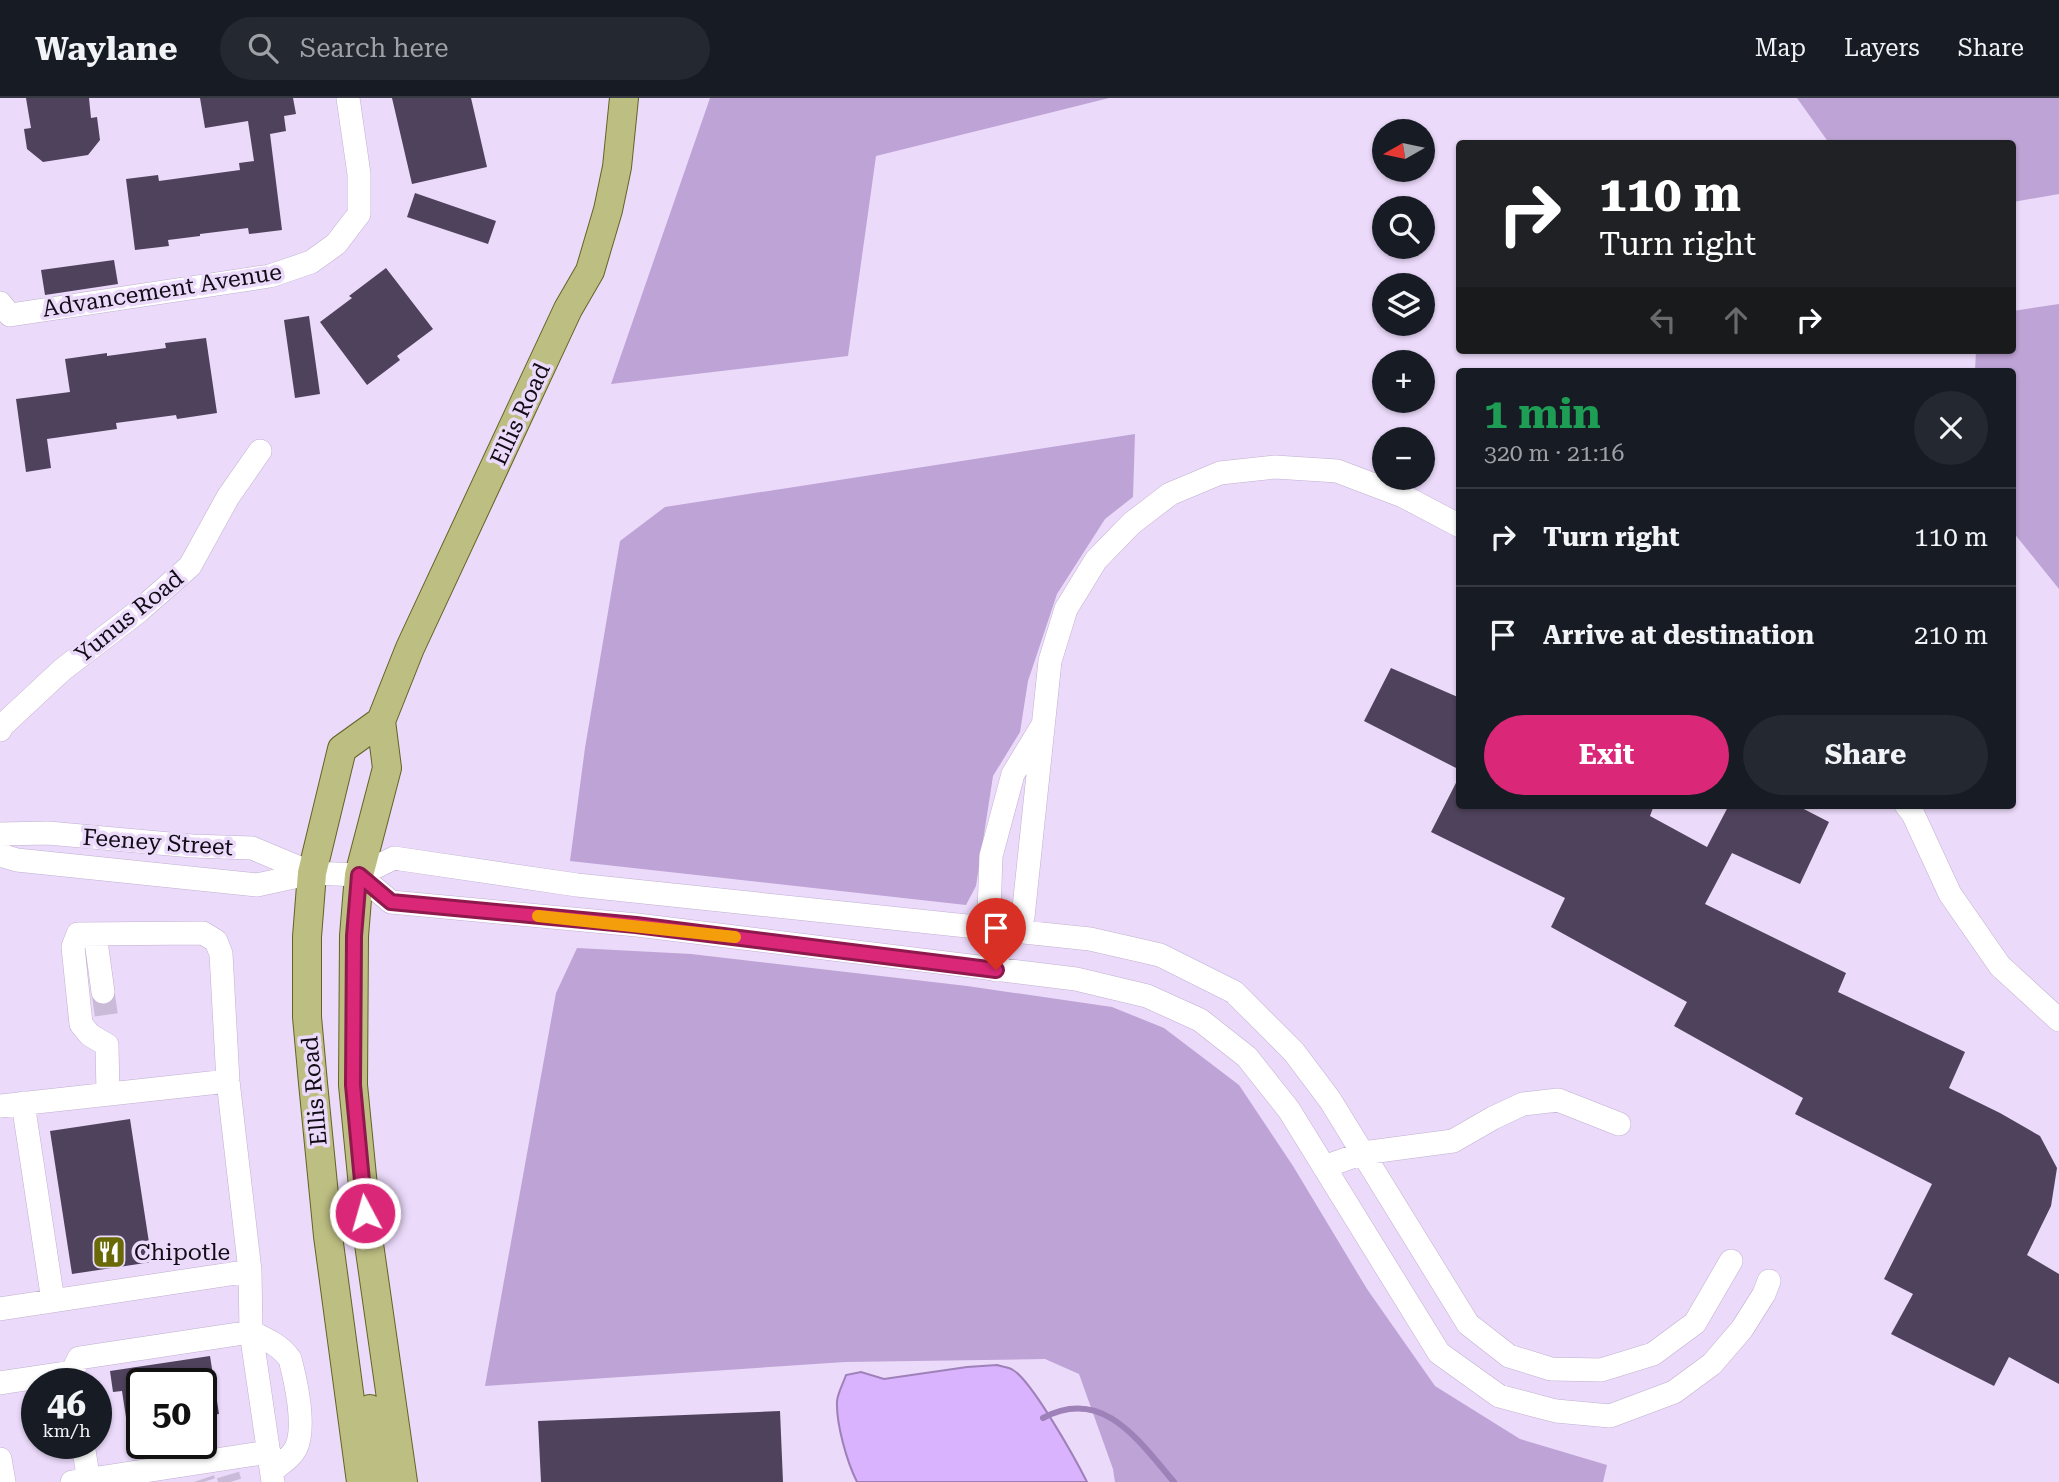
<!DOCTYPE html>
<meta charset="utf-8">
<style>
:root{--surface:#171b24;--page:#242831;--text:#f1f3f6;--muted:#9ea1a6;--line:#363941;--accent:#db2777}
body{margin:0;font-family:"Roboto Serif",serif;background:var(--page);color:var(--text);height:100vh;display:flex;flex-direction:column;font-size:26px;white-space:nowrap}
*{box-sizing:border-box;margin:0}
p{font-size:23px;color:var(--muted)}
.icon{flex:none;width:38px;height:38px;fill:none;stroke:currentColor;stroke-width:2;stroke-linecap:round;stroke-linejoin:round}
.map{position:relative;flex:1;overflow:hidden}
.panel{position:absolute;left:1456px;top:270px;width:560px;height:441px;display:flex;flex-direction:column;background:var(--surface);border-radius:7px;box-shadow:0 2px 5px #0004}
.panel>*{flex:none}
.guide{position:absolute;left:1456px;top:42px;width:560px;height:214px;border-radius:7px;box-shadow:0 2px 5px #0004;background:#202124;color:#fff;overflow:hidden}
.needle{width:46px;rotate:261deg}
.tools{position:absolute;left:1372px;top:21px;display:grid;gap:14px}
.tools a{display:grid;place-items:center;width:63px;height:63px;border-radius:50%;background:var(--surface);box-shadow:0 2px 5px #0004;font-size:35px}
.speed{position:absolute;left:21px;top:1270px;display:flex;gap:14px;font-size:35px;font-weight:700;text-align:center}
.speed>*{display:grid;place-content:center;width:91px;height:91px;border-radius:50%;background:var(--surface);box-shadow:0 2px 5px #0004;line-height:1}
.speed small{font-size:18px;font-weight:400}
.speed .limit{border:4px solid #111;border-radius:10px;background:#fff;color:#111}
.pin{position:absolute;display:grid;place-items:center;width:60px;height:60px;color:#fff;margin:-72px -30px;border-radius:50% 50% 50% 0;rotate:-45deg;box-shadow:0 0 7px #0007}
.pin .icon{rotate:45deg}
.me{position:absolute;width:77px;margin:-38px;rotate:354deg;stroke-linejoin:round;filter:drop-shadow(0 0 5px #0008)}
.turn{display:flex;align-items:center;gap:24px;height:147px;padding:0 28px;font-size:32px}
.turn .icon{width:91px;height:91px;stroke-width:2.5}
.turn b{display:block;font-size:49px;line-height:60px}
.lanes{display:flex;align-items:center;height:66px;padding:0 28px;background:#0003;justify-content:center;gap:35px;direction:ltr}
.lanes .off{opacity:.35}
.round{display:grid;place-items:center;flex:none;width:74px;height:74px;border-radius:37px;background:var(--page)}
.head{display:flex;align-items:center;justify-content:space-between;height:119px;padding:0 28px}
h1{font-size:42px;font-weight:700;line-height:52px;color:#1e9e55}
.button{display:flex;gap:14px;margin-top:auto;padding:14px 28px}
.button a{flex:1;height:80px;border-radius:42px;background:var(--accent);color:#fff;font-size:28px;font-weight:700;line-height:80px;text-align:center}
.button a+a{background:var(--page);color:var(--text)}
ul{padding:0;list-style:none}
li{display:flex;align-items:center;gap:21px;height:98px;padding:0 28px;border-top:2px solid var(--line)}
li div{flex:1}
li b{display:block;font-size:26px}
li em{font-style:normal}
header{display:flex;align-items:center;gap:42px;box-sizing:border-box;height:98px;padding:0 35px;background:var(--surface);border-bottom:2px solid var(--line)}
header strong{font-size:33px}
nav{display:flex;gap:38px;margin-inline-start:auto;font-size:24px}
.search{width:490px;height:63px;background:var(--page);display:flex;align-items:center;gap:18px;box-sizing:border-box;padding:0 24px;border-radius:38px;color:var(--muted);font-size:26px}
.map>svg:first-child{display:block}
.green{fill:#bea3d6}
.water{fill:#dab3fe;stroke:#9e81b8;stroke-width:2}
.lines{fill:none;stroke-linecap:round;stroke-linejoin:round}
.stream{stroke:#9e81b8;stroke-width:6}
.building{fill:#4f425c}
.minor-tunnel{stroke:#cabbd8;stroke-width:23;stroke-dasharray:23 11;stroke-linecap:butt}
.minor-casing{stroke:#c0b0cf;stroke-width:24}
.major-casing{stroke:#646326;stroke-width:30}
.minor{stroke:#fff;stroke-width:23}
.major{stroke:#bdbe82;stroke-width:28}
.route-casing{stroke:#8e194d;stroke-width:18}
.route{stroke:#db2777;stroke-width:12}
.slow{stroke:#f59e0b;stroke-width:12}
.labels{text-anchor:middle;stroke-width:7;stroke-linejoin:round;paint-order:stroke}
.street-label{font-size:23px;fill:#110c16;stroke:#ebdafa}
.poi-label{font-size:23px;fill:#110c16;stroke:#ebdafa;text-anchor:start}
</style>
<header>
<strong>Waylane</strong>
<div class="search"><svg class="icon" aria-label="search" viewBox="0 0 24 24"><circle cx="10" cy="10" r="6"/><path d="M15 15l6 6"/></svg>Search here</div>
<nav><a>Map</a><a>Layers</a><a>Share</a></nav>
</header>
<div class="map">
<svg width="2059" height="1384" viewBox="0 0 2059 1384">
<rect width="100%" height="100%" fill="#ebdafa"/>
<!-- green -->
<path class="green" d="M710,0H1109L876,58L848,258L611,286Z
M1797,0H2059V96L2013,104L2012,46L1829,45Z
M2059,206V491L2013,434L2012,273H1975L1976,252H2012L2013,213Z
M1135,336L1133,399L1105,421L1057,496L1028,583L1020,634L993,678L976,788L966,807L570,763L585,650L620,443L665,409Z
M577,850L691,856L967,888L1112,909L1164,930L1239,987L1293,1068L1367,1191L1435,1288L1520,1341L1607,1367L1603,1384H1115L1113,1371L1079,1276L1045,1261L845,1264L485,1288L556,895Z"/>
<!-- water -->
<path class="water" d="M997,1267C1002,1269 1009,1269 1013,1272C1032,1283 1076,1362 1087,1384H857C847,1364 836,1326 837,1303C838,1294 843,1286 846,1277L861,1274L884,1281L967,1269Z"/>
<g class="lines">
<!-- stream -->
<path class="stream" d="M1043,1320C1103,1288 1139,1343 1174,1384"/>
</g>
<!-- building -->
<path class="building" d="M26,0H89L91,20L97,19L100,42L88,57L43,64L27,51L24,31L31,30Z
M200,0H293L296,16L284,18L286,33L270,36L282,132L249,136L248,130L200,136V138L168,142L169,148L135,152L126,81L158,77L159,83L240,72L239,65L254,63L248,23L205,30Z
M392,0H471L487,69L412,86Z
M415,95L496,123L488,146L407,119Z
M114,162L118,186L45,197L41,172Z
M386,170L433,231L397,258L400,262L367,287L320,224L352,200L349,198Z
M309,218L320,296L295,300L284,222Z
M206,240L217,315L177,321L176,317L116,325L117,331L47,341L51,370L26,374L16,301L70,294L65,261L107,255V258L166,250L165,245Z
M1391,570L1460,600V672L1364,623Z
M1460,677V707H1654L1650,718L1707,749L1729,707H1796L1829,724L1800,786L1732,755L1705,806L1846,875L1838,894L1965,954L1949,990L2000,1015L2040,1038L2057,1070L2051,1108L2027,1157L2059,1176V1286L2009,1259L1994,1288L1891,1236L1913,1196L1884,1181L1932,1086L1795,1016L1803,1000L1674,928L1687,904L1551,829L1565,800L1431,734Z
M130,1021L152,1164L72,1176L50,1033Z
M210,1258L219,1316L201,1318V1286H142V1358L132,1359L122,1293L113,1294L110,1273Z
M780,1313L783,1384H541L538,1323Z"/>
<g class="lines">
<!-- minor-tunnel -->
<path class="minor-tunnel" d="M103,894L107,922
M228,1377L230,1384
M203,1381L204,1384"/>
<defs>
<path id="minor" d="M0,205L10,217L270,178L311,164L336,146L359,116V76L348,0
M0,632L3,627L62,572L139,513L190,468L228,399L260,353
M1906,707L1913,716L1950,796L2000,868L2059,922
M0,736L48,735L192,748L252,750L312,775
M0,757L17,762L257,787L312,775L359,777L394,760L577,787L1090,841L1160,857L1234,894L1294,954L1330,1002L1468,1226L1509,1258L1551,1271L1601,1272L1653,1256L1695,1225L1731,1163
M359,777L391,804L637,827L1076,881L1147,898L1200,922L1247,959L1289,1012L1439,1255L1499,1298L1556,1313L1610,1318L1674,1294L1712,1266L1742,1231L1764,1196L1769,1183
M1000,832L1023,819L1050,563L1066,511L1096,462L1132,425L1170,396L1220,375L1275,369L1337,373L1403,398L1460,428
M95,836L103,894
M996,872L1000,832L989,815L991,758L1013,676L1041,630
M108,996L107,947L90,937L81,926L73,849L78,836L203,835L216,843L221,856L228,983L250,1173L251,1234L273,1384
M23,1005L53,1203
M0,1008L228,983
M1324,1069L1363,1055L1453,1043L1493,1020L1523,1006L1558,1002L1619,1026
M0,1211L250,1173
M0,1285L72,1274
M74,1286L72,1274L79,1260L251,1234C266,1241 280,1247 290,1261C296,1284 306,1329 296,1350C291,1360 280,1366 272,1373
M83,1346L89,1384
M0,1361L4,1384
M72,1384L269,1354"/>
<path id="major" d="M370,1311L383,1384
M361,1384L328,1138L313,985L307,919V839L312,775L342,651L381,623
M403,1384L368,1139L353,987L354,838L359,777L387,670L381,623L410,550L568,211L590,173L608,112L617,69L624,0"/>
</defs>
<!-- minor casing -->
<use href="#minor" class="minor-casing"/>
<!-- major casing -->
<use href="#major" class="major-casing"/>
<!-- minor -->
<use href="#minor" class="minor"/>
<!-- major -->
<use href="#major" class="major"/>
</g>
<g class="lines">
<defs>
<path id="route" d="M365,1115L353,987L354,838L359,777L391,804L636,827L996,872"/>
</defs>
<!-- route casing -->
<use href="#route" class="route-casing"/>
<!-- route -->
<use href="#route" class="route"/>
<!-- slow -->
<path class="slow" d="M538,818L735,839"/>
</g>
<!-- icons -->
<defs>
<symbol id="restaurant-square" viewBox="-11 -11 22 22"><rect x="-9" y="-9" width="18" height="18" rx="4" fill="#696a07" stroke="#ebdafa"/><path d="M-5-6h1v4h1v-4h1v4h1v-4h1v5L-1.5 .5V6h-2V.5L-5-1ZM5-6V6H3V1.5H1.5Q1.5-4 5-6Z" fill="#fff"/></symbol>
</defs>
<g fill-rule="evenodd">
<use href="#restaurant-square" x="90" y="1135" width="38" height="38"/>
</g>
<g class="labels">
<!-- street labels -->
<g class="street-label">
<text transform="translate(162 192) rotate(-9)" y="8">Advancement Avenue</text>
<text transform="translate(520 316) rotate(-65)" y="8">Ellis Road</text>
<text transform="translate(129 518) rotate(-39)" y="8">Yunus Road</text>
<text transform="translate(158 744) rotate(4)" y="8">Feeney Street</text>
<text transform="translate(314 993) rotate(-95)" y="8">Ellis Road</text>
</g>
<!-- poi labels -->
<g class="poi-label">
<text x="134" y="1162">Chipotle</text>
</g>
</g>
</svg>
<div class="tools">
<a><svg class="needle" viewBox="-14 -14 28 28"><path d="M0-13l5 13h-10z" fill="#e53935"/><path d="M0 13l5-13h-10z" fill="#9ea1a6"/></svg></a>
<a><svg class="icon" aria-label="search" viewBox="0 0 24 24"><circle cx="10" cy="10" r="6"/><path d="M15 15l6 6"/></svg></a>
<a><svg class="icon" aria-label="layers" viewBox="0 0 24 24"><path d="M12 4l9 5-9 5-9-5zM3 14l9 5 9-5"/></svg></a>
<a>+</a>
<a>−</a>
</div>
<div class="speed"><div>46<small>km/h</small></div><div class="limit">50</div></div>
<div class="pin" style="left:996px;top:872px;background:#d93025"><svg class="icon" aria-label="arrive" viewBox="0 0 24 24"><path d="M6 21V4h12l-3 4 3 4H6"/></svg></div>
<svg class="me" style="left:365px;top:1115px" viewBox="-20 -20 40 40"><circle r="17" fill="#db2777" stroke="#fff" stroke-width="3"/><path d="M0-11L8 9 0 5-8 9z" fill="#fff"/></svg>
<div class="guide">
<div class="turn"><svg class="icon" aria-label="right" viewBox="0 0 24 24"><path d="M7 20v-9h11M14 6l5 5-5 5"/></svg><div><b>110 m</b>Turn right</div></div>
<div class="lanes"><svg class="icon off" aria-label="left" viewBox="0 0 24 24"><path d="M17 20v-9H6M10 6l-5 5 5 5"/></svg><svg class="icon off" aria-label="ahead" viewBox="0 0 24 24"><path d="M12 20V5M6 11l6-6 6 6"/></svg><svg class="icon" aria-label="right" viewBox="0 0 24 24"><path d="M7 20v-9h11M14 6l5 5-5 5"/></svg></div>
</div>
<section class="panel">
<div class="head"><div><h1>1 min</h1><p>320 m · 21:16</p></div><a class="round"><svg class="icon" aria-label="close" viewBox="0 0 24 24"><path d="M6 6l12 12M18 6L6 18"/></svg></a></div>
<ul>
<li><svg class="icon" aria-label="right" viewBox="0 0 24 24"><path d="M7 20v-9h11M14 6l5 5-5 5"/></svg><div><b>Turn right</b></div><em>110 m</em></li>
<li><svg class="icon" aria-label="arrive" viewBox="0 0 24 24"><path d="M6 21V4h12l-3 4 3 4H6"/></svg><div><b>Arrive at destination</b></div><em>210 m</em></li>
</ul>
<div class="button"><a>Exit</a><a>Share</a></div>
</section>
</div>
